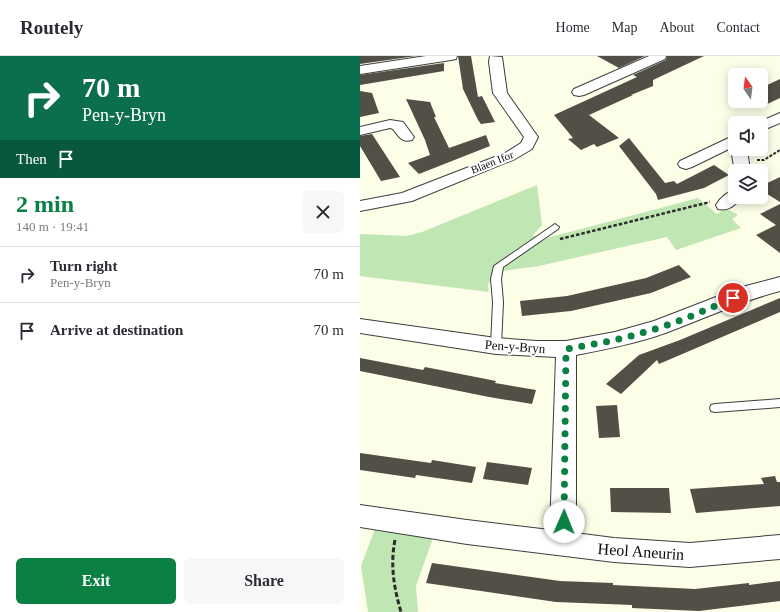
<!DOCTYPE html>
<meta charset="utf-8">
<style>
:root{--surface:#fff;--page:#f7f7f7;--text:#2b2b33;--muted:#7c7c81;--line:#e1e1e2;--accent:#0b8043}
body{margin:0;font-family:"Times New Roman",serif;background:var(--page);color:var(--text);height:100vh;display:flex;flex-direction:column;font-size:15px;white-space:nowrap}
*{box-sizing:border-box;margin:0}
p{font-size:13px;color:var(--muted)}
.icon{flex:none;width:22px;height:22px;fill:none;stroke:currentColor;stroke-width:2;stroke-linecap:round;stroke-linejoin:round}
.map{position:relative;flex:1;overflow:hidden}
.drawer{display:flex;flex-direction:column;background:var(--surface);width:360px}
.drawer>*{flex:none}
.top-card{background:#0b6e4f;color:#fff;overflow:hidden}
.needle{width:26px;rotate:346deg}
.fabs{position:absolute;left:368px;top:12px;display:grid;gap:8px}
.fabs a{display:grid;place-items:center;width:40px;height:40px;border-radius:6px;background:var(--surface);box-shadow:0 2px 10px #0003;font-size:20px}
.pin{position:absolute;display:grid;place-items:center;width:34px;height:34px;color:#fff;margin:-17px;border:2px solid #fff;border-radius:50%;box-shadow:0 1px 4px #0007}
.me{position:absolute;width:44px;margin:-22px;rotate:1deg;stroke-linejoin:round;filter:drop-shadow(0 0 3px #0008)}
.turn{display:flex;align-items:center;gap:14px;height:84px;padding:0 16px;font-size:18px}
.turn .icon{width:52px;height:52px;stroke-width:2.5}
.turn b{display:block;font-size:28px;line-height:34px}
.then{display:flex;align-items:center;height:38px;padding:0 16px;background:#0003;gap:8px;font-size:15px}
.round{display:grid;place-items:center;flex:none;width:42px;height:42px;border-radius:6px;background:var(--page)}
.headline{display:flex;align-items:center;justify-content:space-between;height:68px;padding:0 16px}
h1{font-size:24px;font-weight:700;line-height:30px;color:var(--accent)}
.cta{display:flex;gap:8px;margin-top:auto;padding:8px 16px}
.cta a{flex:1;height:46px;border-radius:6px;background:var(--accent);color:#fff;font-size:16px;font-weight:700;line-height:46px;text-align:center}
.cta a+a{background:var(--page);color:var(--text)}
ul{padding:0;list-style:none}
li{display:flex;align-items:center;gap:12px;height:56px;padding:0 16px;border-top:1px solid var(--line)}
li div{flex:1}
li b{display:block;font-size:15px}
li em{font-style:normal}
header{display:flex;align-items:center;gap:24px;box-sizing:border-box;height:56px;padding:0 20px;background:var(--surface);border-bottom:1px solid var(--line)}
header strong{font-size:19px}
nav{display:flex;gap:22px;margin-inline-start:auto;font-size:14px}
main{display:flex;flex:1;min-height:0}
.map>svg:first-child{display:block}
.green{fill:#c0e6b4}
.building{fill:#524f47}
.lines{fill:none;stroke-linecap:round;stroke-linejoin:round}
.service-casing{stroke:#3d3d3d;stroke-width:2}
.minor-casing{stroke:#3d3d3d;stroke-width:2}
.path-far2{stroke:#2c2c2c;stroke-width:2;stroke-dasharray:3 1.5;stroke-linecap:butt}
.path-far1{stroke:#2c2c2c;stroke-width:2.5;stroke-dasharray:3.5 2;stroke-linecap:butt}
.path{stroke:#2c2c2c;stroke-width:3;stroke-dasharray:5 2.5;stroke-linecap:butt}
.service{fill:#fff;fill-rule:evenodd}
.minor{fill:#fff;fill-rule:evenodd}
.route{stroke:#0b8043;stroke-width:7;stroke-dasharray:0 12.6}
.labels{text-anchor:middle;stroke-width:4;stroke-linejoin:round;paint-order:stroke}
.far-street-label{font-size:11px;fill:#0a0a0a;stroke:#fff}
.street-label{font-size:13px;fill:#0a0a0a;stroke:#fff}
.near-street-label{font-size:16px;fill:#0a0a0a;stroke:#fff}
</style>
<header>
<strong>Routely</strong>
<nav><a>Home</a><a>Map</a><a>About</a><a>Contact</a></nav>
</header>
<main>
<section class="drawer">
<div class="top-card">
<div class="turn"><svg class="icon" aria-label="right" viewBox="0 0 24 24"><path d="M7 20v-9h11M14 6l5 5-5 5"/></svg><div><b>70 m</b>Pen-y-Bryn</div></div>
<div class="then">Then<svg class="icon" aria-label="arrive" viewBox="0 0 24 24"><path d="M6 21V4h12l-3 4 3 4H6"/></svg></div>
</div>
<div class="headline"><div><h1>2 min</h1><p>140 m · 19:41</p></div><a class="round"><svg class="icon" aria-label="close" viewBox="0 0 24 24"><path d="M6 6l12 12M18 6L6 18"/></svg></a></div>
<ul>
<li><svg class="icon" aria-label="right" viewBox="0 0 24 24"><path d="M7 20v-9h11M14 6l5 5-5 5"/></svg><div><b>Turn right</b><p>Pen-y-Bryn</p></div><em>70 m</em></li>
<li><svg class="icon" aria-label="arrive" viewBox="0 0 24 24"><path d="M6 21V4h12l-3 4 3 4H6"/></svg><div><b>Arrive at destination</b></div><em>70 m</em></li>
</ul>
<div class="cta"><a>Exit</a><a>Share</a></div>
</section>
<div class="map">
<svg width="420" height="556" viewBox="0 0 420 556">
<rect width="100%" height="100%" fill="#fcfee8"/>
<!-- green -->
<path class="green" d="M177,129L182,169L173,179L183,185L187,182L338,142L357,158L366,152L378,159L372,163L381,172L316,194L307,181L179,210L135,216L128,229L129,236L0,220V178L47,180L62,176Z
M15,473L73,482L56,530L58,556H8L1,510Z"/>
<!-- building -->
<path class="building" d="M0,0H56L0,8Z
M98,0H111L118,41L122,40L135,66L121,68L118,64L103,33Z
M237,0H285L259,12Z
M307,0H344L293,24V30L271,39H273L229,59L259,82L237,91L234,88L221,94L208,83L213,82L194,59L277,21L273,19L306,4Z
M84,7V15L0,29V19Z
M420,23V42L401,51V32Z
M0,35L12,37L19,57L0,61Z
M46,43L70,46L76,61H74L89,92L126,79L130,90L59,118L48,107L70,99L65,84Z
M12,78L40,121L21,125L0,90V80Z
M269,82L305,127L314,125L317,128L354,109L369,119L344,132L298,144L296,138L259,90Z
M420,121V146L401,134V130Z
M420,148V197L396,179L416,169L400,158Z
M319,209L331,221L291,237L211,255L162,260L160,245L207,240L286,222Z
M420,242V256L299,308L297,304L261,338L246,328L279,299L320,284Z
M0,302L63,314L65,311L136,325L135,327L176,334L172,348L129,341L0,315Z
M257,349L260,381L239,382L236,350Z
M0,397L71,407L72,404L116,411L112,427L56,419L55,422L0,414Z
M127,406L172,412L168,429L123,423Z
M415,420L417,426H420V450L336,457L330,433L404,428L401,422Z
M250,432H309L311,457L251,456Z
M72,507L200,525L253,527V529L335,533L389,527V529L420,525V545L339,555L272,552V549L196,546L66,527Z"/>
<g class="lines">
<defs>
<path id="service" d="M195,168L199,171L198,173L143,211L141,223L143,246L141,290L140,293H132L131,290L133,246L131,223L134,210Z
M420,343V351L355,356L351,355L350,352L351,349L355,348Z"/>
<path id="minor" d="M66,0H97L96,3L91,4L0,18V10Z
M130,0L142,1L147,37L178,81L172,93L155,103L52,145L0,155V145L42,137L145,97L161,87L164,81L133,37L129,6Z
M289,0H306L305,3L224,39L219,40L214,39L212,36L214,33Z
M420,57V67L401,75V67H397Z
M30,64L43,66L54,81L52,84C42,87 39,81 33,73L30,72L0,79V71Z
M375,79V93H387L390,115H375V116L371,93L373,91L332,111L326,113L320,111L318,108L320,105Z
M375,134V141H382L381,143C373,150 369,155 358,153L356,149C360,142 367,136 375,134Z
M420,221V235C381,245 346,262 308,276C278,287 247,293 216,299V465L215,477L254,482L330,487L420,479V503L330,511L254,506L107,488L0,471V449L107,464L190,474L196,301L136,298L0,277V263L136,282L177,285H206L255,276L294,265L382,231Z"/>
</defs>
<!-- service casing -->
<use href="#service" class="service-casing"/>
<!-- minor casing -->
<use href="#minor" class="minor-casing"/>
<!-- path-far2 -->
<path class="path-far2" d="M397,104H404L420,94"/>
<!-- path-far1 -->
<path class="path-far1" d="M200,183L350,146"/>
<!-- path -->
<path class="path" d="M35,484C30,509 34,532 41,556"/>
<!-- service -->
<use href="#service" class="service"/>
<!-- minor -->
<use href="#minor" class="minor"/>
</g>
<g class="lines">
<!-- route -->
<path class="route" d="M204,466L206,293C237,288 268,282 298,272C324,264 348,253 373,242"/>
</g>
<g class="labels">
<!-- far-street labels -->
<g class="far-street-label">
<text transform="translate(132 106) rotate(-22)" y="4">Blaen Ifor</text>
</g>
<!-- street labels -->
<g class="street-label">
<text transform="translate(155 290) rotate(4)" y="5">Pen-y-Bryn</text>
</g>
<!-- near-street labels -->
<g class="near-street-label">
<text transform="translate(281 495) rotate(4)" y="6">Heol Aneurin</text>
</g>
</g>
</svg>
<div class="fabs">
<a><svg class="needle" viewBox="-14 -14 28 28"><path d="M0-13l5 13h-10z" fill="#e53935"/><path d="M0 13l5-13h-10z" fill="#7c7c81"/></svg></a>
<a><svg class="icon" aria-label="sound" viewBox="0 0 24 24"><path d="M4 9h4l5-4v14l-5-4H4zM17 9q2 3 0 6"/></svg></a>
<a><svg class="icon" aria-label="layers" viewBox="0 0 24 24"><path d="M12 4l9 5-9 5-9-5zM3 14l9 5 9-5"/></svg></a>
</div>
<div class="pin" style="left:373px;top:242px;background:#d93025"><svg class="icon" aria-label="arrive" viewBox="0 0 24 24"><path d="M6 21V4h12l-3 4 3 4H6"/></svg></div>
<svg class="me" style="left:204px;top:466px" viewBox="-20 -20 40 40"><circle r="19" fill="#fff"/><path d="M0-13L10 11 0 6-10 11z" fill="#0b8043"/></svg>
</div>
</main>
